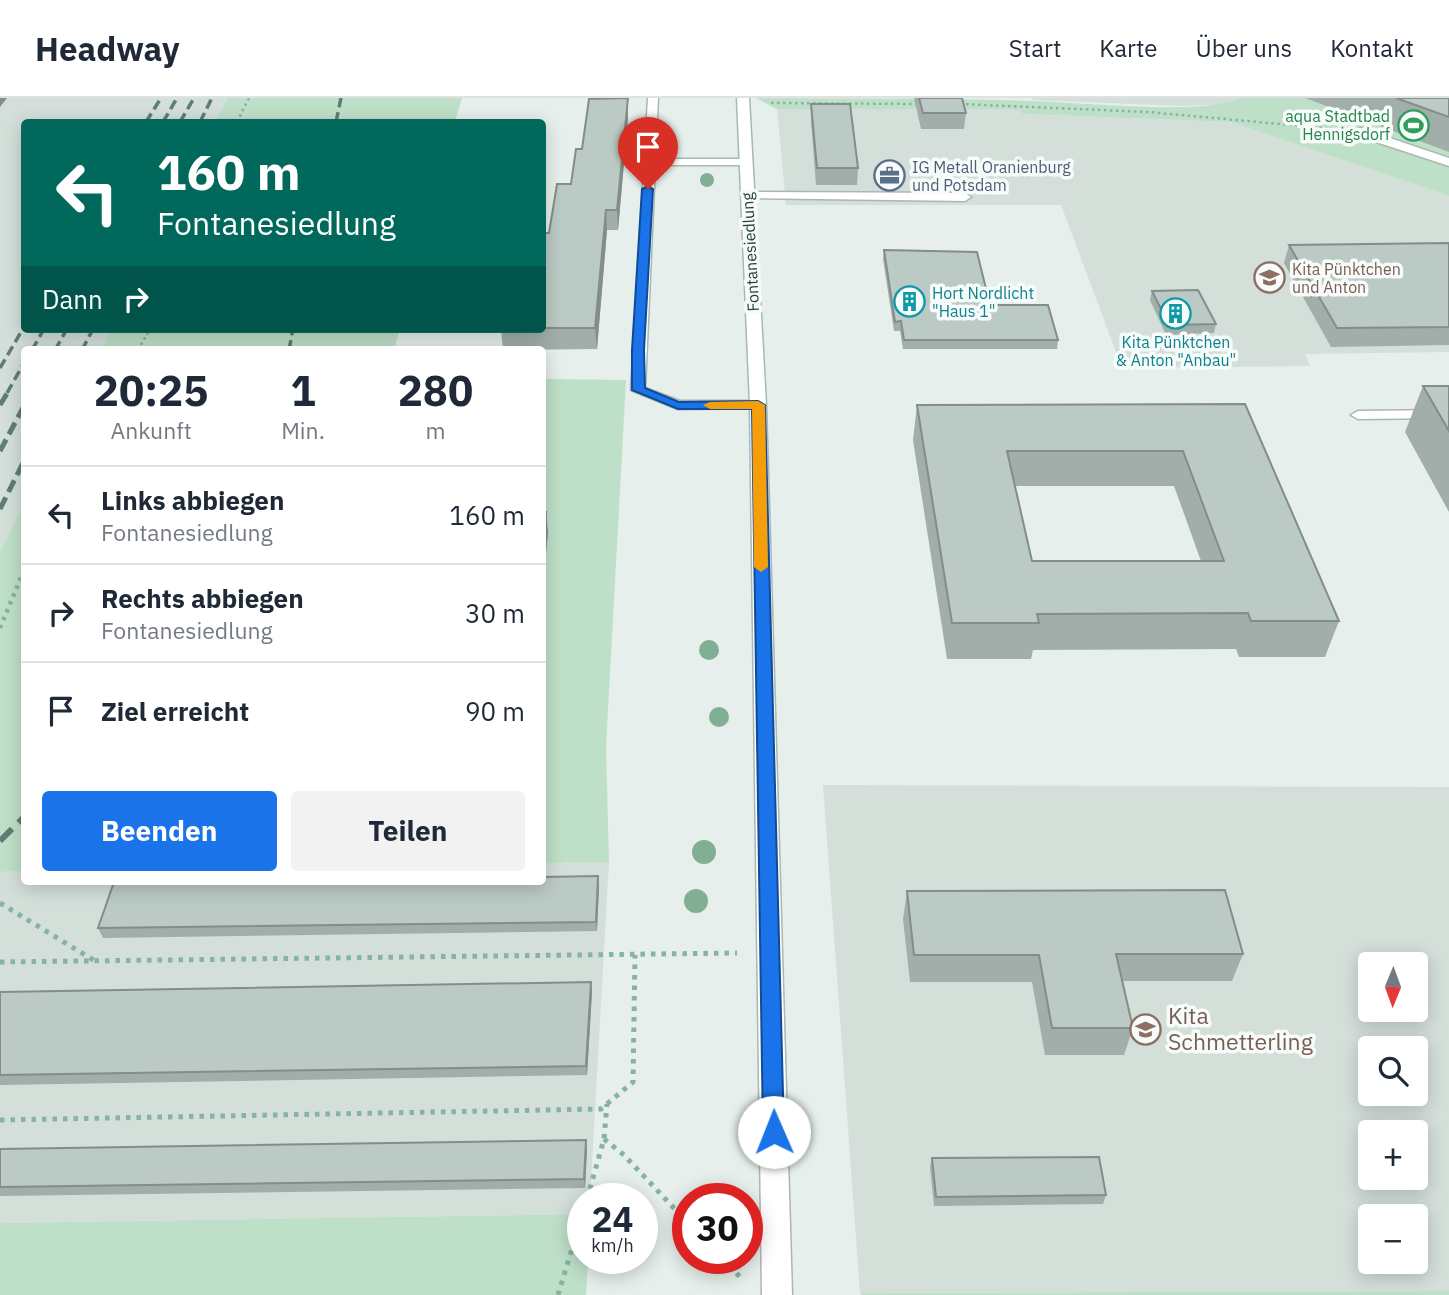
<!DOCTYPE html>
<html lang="de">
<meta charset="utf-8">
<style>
:root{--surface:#fff;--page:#f2f2f3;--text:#1f2937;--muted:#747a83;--line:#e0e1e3;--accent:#1a73e8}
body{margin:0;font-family:"IBM Plex Sans",sans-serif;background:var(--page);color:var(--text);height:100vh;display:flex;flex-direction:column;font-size:26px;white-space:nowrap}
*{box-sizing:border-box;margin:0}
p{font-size:23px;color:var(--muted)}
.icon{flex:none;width:38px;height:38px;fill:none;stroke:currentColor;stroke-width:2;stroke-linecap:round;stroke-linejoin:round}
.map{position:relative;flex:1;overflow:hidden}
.side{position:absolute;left:21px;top:248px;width:525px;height:539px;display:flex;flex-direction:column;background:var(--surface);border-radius:7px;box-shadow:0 4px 18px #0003}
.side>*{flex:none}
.banner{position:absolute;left:21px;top:21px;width:525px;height:214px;border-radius:7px;box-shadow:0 4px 18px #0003;background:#00695c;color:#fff;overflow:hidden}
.needle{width:46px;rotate:181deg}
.tools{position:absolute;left:1358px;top:854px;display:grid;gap:14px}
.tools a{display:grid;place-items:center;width:70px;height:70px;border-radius:7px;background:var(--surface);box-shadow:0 4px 18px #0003;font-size:35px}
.speed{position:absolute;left:567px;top:1085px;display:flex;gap:14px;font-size:35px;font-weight:700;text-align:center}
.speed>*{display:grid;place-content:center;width:91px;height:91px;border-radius:50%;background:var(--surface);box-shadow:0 4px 18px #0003;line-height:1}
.speed small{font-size:18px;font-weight:400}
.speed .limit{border:10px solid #d22;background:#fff;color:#111}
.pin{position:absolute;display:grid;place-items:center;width:60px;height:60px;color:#fff;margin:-72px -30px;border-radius:50% 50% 50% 0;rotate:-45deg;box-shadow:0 0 7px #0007}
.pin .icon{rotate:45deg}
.me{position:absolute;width:77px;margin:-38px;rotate:359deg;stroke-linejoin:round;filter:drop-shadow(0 0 5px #0008)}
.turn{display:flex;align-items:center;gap:24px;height:147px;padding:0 21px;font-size:32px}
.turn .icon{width:91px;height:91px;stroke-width:2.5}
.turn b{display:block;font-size:49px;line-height:60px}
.then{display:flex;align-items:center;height:66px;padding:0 21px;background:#0003;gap:14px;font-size:26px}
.eta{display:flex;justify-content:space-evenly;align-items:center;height:119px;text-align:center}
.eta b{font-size:42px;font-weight:800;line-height:49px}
.primary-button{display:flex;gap:14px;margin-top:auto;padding:14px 21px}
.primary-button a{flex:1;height:80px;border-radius:7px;background:var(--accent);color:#fff;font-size:28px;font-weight:800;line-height:80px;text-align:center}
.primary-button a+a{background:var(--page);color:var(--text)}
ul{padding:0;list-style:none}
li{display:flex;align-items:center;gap:21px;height:98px;padding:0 21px;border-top:2px solid var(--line)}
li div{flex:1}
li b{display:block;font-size:26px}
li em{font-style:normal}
header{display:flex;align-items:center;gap:42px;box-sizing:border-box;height:98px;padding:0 35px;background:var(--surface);border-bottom:2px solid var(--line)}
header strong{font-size:33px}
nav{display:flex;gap:38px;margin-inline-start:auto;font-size:24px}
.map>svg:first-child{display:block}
.built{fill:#d4dfda;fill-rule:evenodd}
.green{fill:#bfe0c8}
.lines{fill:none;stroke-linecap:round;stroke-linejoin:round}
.lane-casing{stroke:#a8b8b2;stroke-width:3}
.street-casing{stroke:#a8b8b2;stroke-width:3}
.path-far2{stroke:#86b3a5;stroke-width:2.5;stroke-dasharray:2.5 3.5;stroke-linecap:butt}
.path-far1{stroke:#86b3a5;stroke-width:4.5;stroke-dasharray:3.5 5;stroke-linecap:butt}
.path{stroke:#86b3a5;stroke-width:5;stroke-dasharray:4.5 6;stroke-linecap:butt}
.lane{fill:#fff;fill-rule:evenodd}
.street{fill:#fff;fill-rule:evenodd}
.rail-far2{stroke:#5f7d75;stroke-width:3.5;stroke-dasharray:10 5;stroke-linecap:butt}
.rail-far1{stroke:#5f7d75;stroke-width:5;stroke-dasharray:13 6;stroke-linecap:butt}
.rail{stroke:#5f7d75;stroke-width:6;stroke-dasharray:17 9;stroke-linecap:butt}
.tree{fill:#80af93}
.wall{fill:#a1aea9;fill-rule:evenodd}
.shaded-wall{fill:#838d89}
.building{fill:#bbcac4;stroke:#838d89;stroke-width:2;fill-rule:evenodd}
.route{fill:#1a73e8;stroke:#114b97;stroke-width:2}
.slow{fill:#f59e0b}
.labels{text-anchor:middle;stroke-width:7;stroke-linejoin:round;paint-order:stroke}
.far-leisure-label{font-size:16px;fill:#27864d;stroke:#f7fbf9;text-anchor:end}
.far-service-label{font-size:16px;fill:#4e5e75;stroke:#f7fbf9;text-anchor:start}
.far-street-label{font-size:16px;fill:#24423a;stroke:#f7fbf9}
.far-education-label{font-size:16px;fill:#785e54;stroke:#f7fbf9;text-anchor:start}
.far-culture-label{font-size:16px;fill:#0d838f;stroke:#f7fbf9;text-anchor:start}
.near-education-label{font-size:23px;fill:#785e54;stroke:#f7fbf9;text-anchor:start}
</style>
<header>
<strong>Headway</strong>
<nav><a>Start</a><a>Karte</a><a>Über uns</a><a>Kontakt</a></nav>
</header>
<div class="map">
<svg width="1449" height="1197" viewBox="0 0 1449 1197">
<rect width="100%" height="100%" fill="#e6efeb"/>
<!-- built -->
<path class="built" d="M0,0H228L215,24H24V231H112L101,252H24V405L0,455Z
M1031,0H1239L1226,6L1183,8L1032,2Z
M777,11H1020L1022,16L1231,24L1449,98V254L1305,256L1310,268L1122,270L1061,107H786Z
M823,687L1449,689V1193L860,1195ZM1370,866H1416V912H1370ZM1370,950H1416V996H1370ZM1370,1034H1416V1080H1370ZM1370,1118H1416V1164H1370Z
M609,764L590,1101H583V1116L0,1125V776L5,773H24V784H542L543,765Z"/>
<!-- green -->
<path class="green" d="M228,0H462L455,24H215Z
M756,0C848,1 941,0 1033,3C1079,4 1203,18 1239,0H1449V98L1231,24L1022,16L1020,11H777Z
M112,231H400L394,252H101Z
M543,281L626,282L606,649L609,764L543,765Z
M24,405V773H5L0,776V455Z
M583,1116V1160H588L586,1197H0V1125Z
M1449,1193V1197H862L860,1195Z"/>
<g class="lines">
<defs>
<path id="lane" d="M648,0H658L655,61H746L752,64L746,67H655L645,290L680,303H758L765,307L763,310L678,311L631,292Z
M747,94L965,95L971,99L965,103L743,100V96Z
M1449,312V320L1358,321L1351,317L1358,313Z"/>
<path id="street" d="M737,0H749L766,307L792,1197H762L750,307Z
M1360,30L1449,60V68L1355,37V31Z"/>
</defs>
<!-- lane casing -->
<use href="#lane" class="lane-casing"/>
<!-- street casing -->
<use href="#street" class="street-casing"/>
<!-- path-far2 -->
<path class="path-far2" d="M771,5L919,6
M960,6L1148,14L1335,31
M237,24L249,0
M138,252L150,231"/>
<!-- path-far1 -->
<path class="path-far1" d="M0,530L24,472"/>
<!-- path -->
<path class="path" d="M0,805L95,863
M0,864L737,855
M0,1022L601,1011L633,984L635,857
M604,1041L624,1057L688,1125
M587,1101L604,1041L607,1006
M722,1160L742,1181
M558,1197L583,1114"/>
<!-- lane -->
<use href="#lane" class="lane"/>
<!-- street -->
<use href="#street" class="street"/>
<!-- rail-far2 -->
<path class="rail-far2" d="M146,24L161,0
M163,24L177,0
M180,24L194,0
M200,24L212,0
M336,24L341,0
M32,252L44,231
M55,252L67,231
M82,252L93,231
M289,252L293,231
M0,270L24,229
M7,295L24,265"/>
<!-- rail-far1 -->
<path class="rail-far1" d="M0,307L8,294
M0,353L24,308
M0,411L24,363"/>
<!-- rail -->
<path class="rail" d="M0,743L24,719"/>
</g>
<!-- trees -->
<g class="tree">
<circle cx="707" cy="82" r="7"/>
<circle cx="709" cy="552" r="10"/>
<circle cx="719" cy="619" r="10"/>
<circle cx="704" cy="754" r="12"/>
<circle cx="696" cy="803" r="12"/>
</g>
<!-- wall -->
<path class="wall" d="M914,0H962L966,15L964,31H921Z
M1305,0H1449V54Z
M811,6L858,70L857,87H816L811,23Z
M628,20L618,132H607L597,251L503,252L501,231H542V135H549L571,86L582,51Z
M1449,145V247L1331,249L1284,165L1289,147Z
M884,152L1058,242L1057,251H903L900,233H894L883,161Z
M1152,193L1216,226L1214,235L1166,237L1150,202Z
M1423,288H1449V414L1405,334Z
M1245,306L1339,523L1325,559H1239L1236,551L1033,552L1031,561H947L913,342L917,307ZM1015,388H1174L1201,463H1032Z
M542,414L548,434L545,466H542Z
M598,778L599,788L597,833L103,840L98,830Z
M907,793L1243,856L1232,883H1122L1133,930L1124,957H1045L1032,884H910L903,821Z
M0,894H592L587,977L0,987Z
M0,1051L587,1052L585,1090L0,1098Z
M932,1060L1106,1097L1103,1106L934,1108L930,1069Z"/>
<!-- shaded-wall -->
<path class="shaded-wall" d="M0,0H7L0,9Z
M628,0V20L618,132L617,112Z
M606,112L607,132L597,251L595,230Z
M546,414L548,434L545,466L543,447Z
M598,778L599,788L597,833L596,824Z
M591,884L592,894L587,977L586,968Z
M586,1042L587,1052L585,1090L584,1081Z"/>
<!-- building -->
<path class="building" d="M628,0L617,112H606L595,230H542V135H549L557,86H571L576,51H582L589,1Z
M919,0H962L966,15H923Z
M1396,0H1449V19Z
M811,6H850L858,70H817Z
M1449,145V229L1337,230L1289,147Z
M884,152L977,154L990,207H1048L1058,242H904L901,223L895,224Z
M1198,192L1216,226L1169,227L1152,193Z
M1423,288H1449V333Z
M1245,306L1339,523H1251L1248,515L1037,516L1039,525H952L917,307ZM1007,353H1183L1224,463H1032Z
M542,414H546L543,447H542Z
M598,778L596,824L98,830L114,784H542V779Z
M1225,792L1243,856H1116L1133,930H1052L1039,857H914L907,793Z
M591,884L586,968L0,977V894Z
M586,1042L584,1081L0,1089V1051Z
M1099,1059L1106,1097L936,1099L932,1060Z"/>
<!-- route -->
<path class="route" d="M648,88L653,91L644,252L645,290L679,304L758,303L765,307L784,1034L781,1040L774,1043L766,1040L763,1034L752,311H678L632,292V252L642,91Z"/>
<!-- slow -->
<path class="slow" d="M758,303L765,307L768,469L761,474L754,469L752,311H710L703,307L710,304Z"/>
<!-- icons -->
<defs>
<symbol id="stadium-ring" viewBox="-11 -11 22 22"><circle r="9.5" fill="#f7fbf9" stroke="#2e9e5b" stroke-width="1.5"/><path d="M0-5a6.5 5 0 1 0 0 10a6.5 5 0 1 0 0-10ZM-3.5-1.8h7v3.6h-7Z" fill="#2e9e5b"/></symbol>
<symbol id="office-ring" viewBox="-11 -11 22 22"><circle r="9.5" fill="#f7fbf9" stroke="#5c6f8a" stroke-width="1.5"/><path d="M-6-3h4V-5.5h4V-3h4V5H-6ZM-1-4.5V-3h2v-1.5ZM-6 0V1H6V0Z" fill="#5c6f8a"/></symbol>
<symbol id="school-ring" viewBox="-11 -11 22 22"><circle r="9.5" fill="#f7fbf9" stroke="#8d6e63" stroke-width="1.5"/><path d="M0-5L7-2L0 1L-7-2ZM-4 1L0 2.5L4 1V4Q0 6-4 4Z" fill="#8d6e63"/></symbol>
<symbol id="building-ring" viewBox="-11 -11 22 22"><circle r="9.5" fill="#f7fbf9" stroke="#0f9aa8" stroke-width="1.5"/><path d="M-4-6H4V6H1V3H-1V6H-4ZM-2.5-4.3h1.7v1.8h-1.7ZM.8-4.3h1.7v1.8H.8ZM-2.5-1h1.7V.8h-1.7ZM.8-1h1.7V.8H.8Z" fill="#0f9aa8"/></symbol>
</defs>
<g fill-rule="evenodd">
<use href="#stadium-ring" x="1396" y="10" width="35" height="35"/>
<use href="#office-ring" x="872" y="60" width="35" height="35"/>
<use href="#school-ring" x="1252" y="162" width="35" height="35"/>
<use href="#building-ring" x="892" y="186" width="35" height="35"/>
<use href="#building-ring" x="1158" y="198" width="35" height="35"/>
<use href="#school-ring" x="1128" y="914" width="35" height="35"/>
</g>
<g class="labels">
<!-- far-leisure labels -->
<g class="far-leisure-label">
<text x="1390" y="24">aqua Stadtbad<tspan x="1390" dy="18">Hennigsdorf</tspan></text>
</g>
<!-- far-service labels -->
<g class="far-service-label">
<text x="912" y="75">IG Metall Oranienburg<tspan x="912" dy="18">und Potsdam</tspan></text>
</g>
<!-- far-street labels -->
<g class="far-street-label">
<text transform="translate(750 154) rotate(-93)" y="6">Fontanesiedlung</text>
</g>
<!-- far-education labels -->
<g class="far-education-label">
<text x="1292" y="177">Kita Pünktchen<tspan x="1292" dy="18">und Anton</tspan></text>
</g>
<!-- far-culture labels -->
<g class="far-culture-label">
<text x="932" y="201">Hort Nordlicht<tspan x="932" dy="18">"Haus 1"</tspan></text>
<text x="1176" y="250" text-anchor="middle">Kita Pünktchen<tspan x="1176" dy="18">&amp; Anton "Anbau"</tspan></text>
</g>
<!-- near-education labels -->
<g class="near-education-label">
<text x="1168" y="926">Kita<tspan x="1168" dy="26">Schmetterling</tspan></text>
</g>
</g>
</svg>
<div class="tools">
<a><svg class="needle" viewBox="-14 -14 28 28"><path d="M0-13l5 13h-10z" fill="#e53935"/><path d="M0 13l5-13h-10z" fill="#747a83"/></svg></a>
<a><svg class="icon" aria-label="search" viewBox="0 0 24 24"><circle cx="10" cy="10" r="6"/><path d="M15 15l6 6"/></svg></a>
<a>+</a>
<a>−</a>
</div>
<div class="speed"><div>24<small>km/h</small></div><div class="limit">30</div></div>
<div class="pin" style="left:648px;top:91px;background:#d93025"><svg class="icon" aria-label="arrive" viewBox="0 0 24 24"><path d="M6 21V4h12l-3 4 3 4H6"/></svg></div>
<svg class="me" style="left:774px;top:1034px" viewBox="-20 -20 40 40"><circle r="19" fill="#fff"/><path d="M0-13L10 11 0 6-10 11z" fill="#1a73e8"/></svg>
<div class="banner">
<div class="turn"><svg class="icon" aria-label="left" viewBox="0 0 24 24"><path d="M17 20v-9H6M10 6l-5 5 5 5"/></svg><div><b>160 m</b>Fontanesiedlung</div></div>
<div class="then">Dann<svg class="icon" aria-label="right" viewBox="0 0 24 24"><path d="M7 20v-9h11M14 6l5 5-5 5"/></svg></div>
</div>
<section class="side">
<div class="eta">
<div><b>20:25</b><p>Ankunft</p></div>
<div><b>1</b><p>Min.</p></div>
<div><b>280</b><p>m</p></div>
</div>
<ul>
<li><svg class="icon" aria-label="left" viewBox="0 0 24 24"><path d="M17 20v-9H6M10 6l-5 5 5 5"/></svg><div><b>Links abbiegen</b><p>Fontanesiedlung</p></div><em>160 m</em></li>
<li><svg class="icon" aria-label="right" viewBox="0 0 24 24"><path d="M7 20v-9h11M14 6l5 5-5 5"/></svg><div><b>Rechts abbiegen</b><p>Fontanesiedlung</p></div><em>30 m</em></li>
<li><svg class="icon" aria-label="arrive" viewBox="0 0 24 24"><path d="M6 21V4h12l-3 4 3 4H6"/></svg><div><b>Ziel erreicht</b></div><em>90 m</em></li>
</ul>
<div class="primary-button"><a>Beenden</a><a>Teilen</a></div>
</section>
</div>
